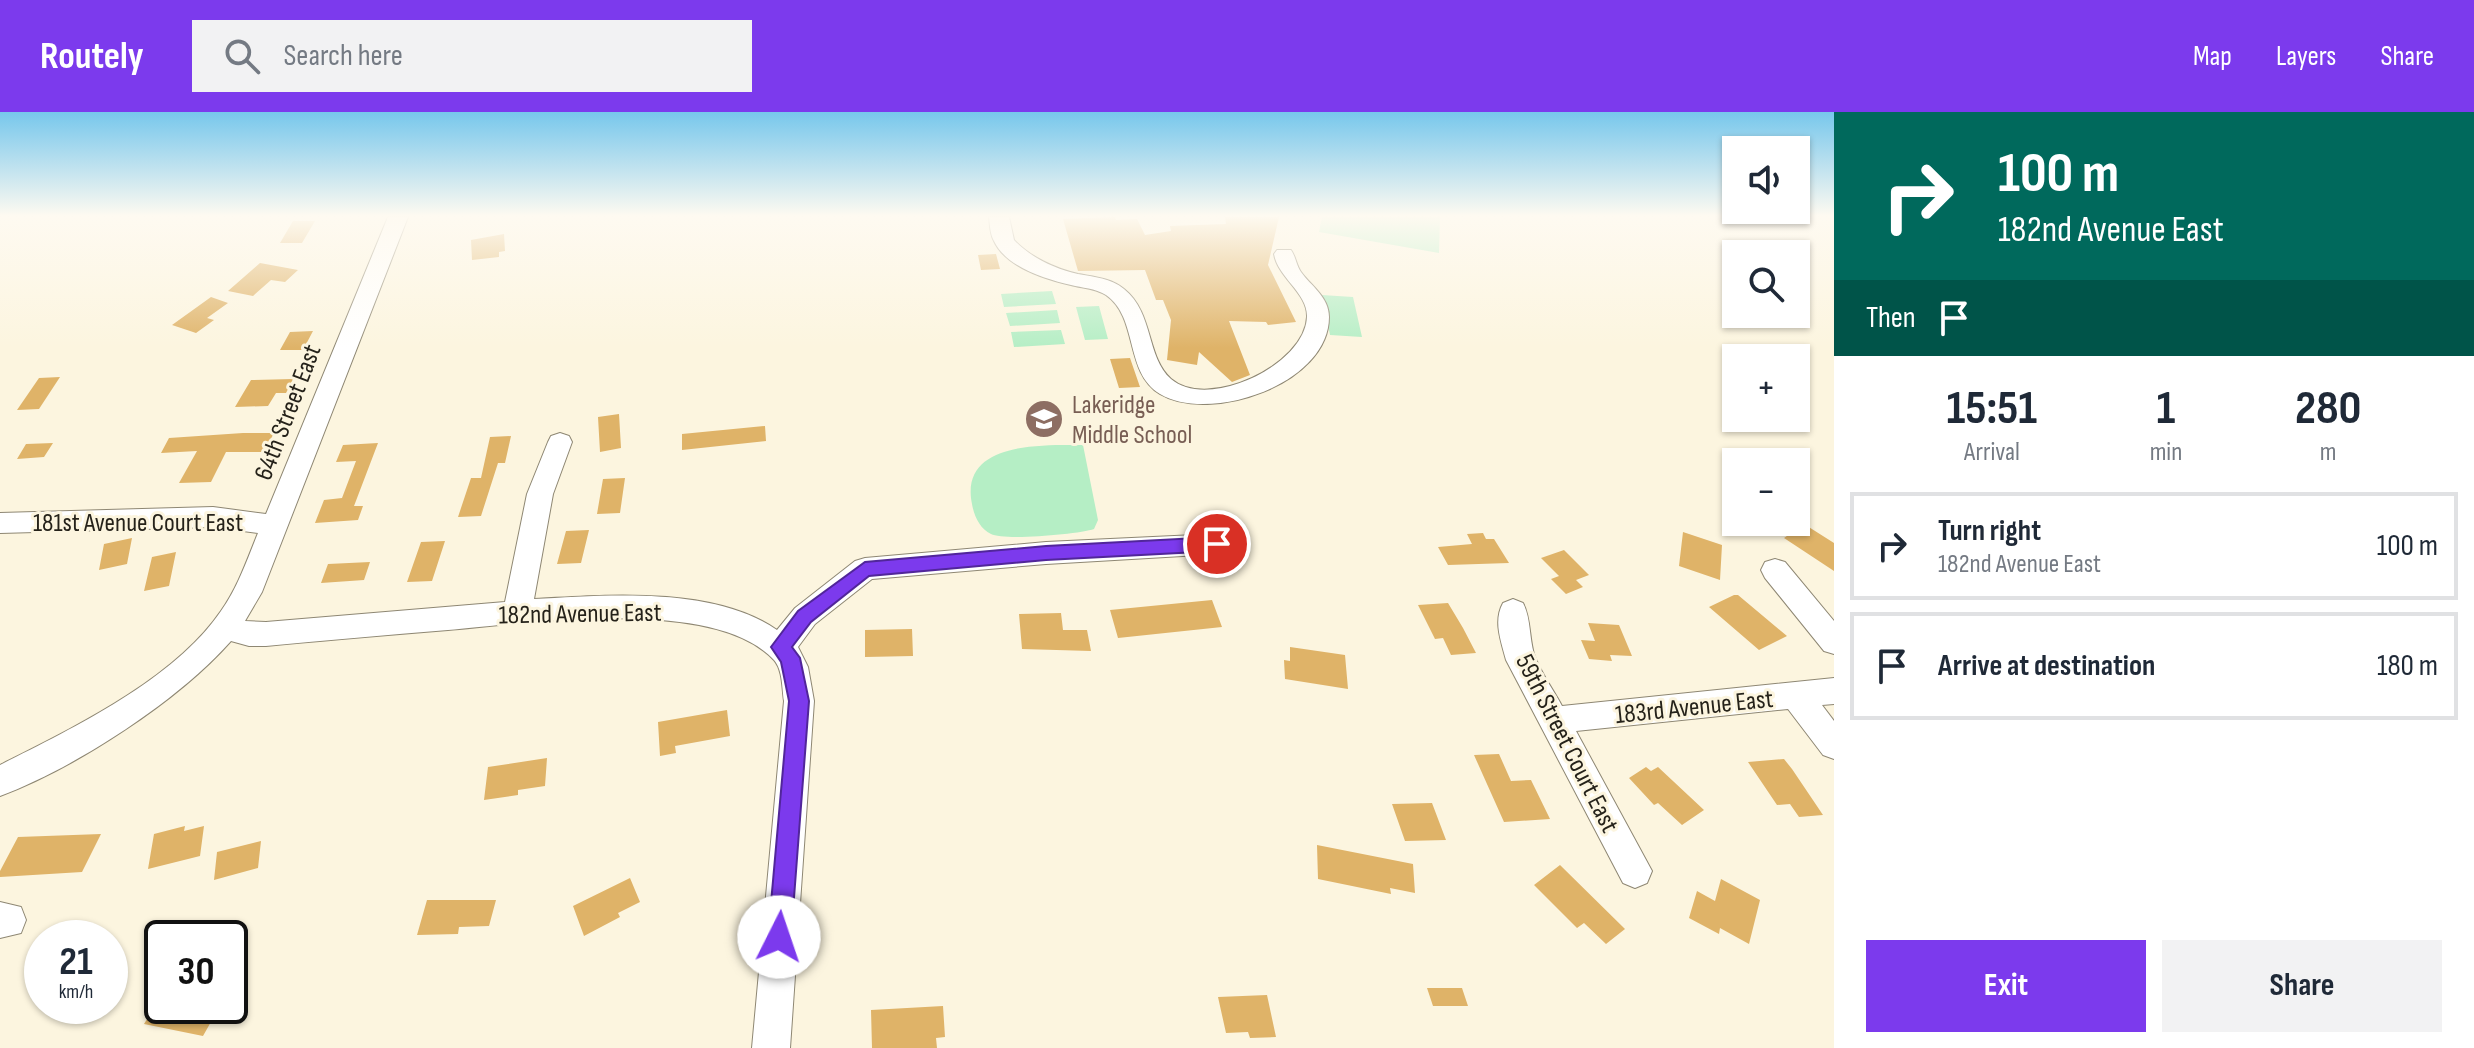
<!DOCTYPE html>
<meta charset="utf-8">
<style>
:root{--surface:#fff;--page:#f2f2f3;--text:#1f2937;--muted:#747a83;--line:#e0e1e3;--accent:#7c3aed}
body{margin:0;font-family:"Sofia Sans Condensed",sans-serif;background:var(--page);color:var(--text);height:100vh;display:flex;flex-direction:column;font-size:30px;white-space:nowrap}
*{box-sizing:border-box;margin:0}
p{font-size:26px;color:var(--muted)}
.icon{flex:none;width:44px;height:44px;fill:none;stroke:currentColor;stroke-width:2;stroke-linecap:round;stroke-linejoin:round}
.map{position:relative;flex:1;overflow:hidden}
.side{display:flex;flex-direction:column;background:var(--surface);width:640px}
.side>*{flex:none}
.banner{background:#00695c;color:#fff;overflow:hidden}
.buttons{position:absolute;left:1722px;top:24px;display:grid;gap:16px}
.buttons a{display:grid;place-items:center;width:88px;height:88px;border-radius:0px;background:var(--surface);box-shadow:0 2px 6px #0004;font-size:40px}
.speed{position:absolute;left:24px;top:808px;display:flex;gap:16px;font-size:40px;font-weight:700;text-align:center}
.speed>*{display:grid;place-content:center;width:104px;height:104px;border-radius:50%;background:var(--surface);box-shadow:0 2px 6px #0004;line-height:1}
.speed small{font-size:20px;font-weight:400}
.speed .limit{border:4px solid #111;border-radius:12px;background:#fff;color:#111}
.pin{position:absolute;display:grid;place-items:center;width:68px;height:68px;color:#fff;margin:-34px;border:4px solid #fff;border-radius:50%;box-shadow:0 2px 8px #0007}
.me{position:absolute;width:88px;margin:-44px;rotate:4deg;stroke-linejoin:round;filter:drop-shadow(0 0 6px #0008)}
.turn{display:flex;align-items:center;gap:28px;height:168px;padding:0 32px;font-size:36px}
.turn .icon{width:104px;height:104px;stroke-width:2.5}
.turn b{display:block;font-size:56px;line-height:68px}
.then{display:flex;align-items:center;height:76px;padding:0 32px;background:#0003;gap:16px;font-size:30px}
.eta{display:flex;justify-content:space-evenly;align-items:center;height:136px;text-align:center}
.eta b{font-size:48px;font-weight:700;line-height:56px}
.button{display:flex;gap:16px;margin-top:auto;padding:16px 32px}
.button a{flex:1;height:92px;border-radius:0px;background:var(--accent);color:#fff;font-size:32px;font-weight:700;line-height:92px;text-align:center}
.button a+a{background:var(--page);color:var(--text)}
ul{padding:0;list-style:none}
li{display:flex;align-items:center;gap:24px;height:108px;margin:0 16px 12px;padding:0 16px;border:4px solid var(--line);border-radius:0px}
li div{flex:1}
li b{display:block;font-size:30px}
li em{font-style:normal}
header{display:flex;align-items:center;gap:48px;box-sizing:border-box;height:112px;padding:0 40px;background:var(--accent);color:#fff}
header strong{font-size:38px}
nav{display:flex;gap:44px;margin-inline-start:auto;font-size:28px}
.search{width:560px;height:72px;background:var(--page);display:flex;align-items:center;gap:20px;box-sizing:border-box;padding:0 28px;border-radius:0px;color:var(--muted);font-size:30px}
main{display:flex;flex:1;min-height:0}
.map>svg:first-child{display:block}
.green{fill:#b5eec5}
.building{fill:#dfb368}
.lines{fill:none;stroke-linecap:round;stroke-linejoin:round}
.minor-casing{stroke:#8e8773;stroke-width:2}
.minor{fill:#fff;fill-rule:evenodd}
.route{fill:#7c3aed;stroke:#51269a;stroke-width:2}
.labels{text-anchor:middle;stroke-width:6;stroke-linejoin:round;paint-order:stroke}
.education-label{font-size:26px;fill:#785e54;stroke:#fcf5df;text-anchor:start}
.street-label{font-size:26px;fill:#25221a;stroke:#fcf5df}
</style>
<header>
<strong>Routely</strong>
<div class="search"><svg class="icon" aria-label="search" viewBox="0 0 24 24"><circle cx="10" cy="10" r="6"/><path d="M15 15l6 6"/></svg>Search here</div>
<nav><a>Map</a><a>Layers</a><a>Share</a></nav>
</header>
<main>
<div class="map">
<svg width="1834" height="936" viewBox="0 0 1834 936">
<rect width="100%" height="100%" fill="#fcf5df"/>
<!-- green -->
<path class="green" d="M1322,105H1440L1439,141L1319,120Z
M1052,179L1056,192L1004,195L1001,182Z
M1322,183L1353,185L1362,225L1330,223Z
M1099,194L1108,227L1085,228L1076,195Z
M1057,198L1060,211L1010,214L1006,201Z
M1061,218L1065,232L1014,235L1011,220Z
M1083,333L1098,408L1094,417C1080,422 1004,429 991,422C980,417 974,404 972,392C959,329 1043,333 1083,333Z"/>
<!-- building -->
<path class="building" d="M1115,105L1116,108L1137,107L1145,123L1171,119L1170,114L1226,112L1225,105H1279L1268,153L1296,210L1268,213L1266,210L1229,209L1250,263L1232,270L1199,240L1197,253L1167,248L1171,208L1163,188H1156L1145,158L1078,159L1063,107Z
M293,109H315L302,131H280Z
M504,122L505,139L499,140V145L472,148L471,128Z
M996,142L1000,157L981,158L978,143Z
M260,151L298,158L285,170L271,168L253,184L228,179Z
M211,185L228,191L207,206L214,208L196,221L172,213Z
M313,219L303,238H280L290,220Z
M1130,246L1140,275L1119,276L1110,247Z
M60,265L39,297L17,298L39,266Z
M293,267L286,281H276L268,294L235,295L251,268Z
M619,302L621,336L600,340L598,305Z
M765,314L766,329L682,338V322Z
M243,321H274L264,340H226L211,370L179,371L197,339L161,341L169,326Z
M511,324L505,351H498L481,404L458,405L471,366H481L490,325Z
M53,331L44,345L17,347L26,332Z
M378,331L354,394H363L358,408L315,411L324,388L342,386L356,349L336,350L343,333Z
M625,366L620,401L597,402L603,367Z
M1804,412L1834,431V459L1784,426Z
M589,418L581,451L557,452L566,419Z
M1683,420L1722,433L1720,468L1679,454Z
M1483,421L1486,427H1494L1509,451L1448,453L1438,435L1472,432L1467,422Z
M132,426L127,452L99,458L104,432Z
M445,429L432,469L407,470L421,430Z
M1564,438L1589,463L1576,468L1583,475L1566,482L1551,467L1559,464L1541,446Z
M176,440L169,474L144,479L152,445Z
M370,450L364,468L321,471L328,452Z
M1734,483H1738L1787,524L1759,538L1709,495Z
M1212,488L1222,515L1118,526L1110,498Z
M1448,491L1463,516L1476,541L1451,543L1443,526L1435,527L1418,493Z
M1061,501L1063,518H1087L1091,539L1022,537L1019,502Z
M1588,511L1619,513L1632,544L1610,543L1612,549L1589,547L1581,528L1595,529Z
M912,517L913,544L865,545V518Z
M1290,535L1345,543L1348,577L1285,567L1284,548L1290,549Z
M727,598L730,624L675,634L676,641L660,644L658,610Z
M1499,642L1511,669L1531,668L1550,707L1504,710L1474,643Z
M547,646L545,674L518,678V683L484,688L488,655Z
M1784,647L1792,657L1823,703L1799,705L1790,692L1777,693L1748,650Z
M1646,655L1651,659L1658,655L1704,698L1682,713L1658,691L1654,693L1629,666Z
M1432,691L1446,728L1405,729L1392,692Z
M185,714L184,719L204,714L200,744L148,757L154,722Z
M101,722L82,760L0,765V759L18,725Z
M261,729L258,756L214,768L217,740Z
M1317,733L1413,752L1415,781L1390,776L1391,782L1318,767Z
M1560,753L1625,817L1606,832L1584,811L1577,816L1534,773Z
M630,766L640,790L618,801L620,805L584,824L573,794Z
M1721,767L1760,788L1749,832L1720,816L1719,822L1689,806L1697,779L1715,789Z
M427,788H496L489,814L459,815L458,822L417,823Z
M1427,876H1462L1468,894H1433Z
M1267,883L1276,925L1250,926L1248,920L1226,921L1218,885Z
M155,894H220L203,924L144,912Z
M943,894L945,925L936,926L937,936H872L871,898Z"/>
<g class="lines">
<defs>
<path id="minor" d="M388,105H408L262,480L245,509L266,510L505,490L527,382L548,330L551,324L560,321L569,324L572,330L553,382L534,487C607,483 714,474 777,518L795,496L855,449L865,446L1046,430L1217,422L1227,425L1231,432L1227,439L1217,442L1046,452L872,467L815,512L798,535L808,555L814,589L790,936H752L784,589C782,577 783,558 774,548C715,484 528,511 448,518C387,523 327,528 266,534H249L231,529C178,589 75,656 0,684V653C73,616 174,568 221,499C238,475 247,448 258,421L213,415L0,421V401L213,395L266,402Z
M989,105H1009L1014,128C1030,145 1055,157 1078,162C1094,165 1111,166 1124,177C1154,201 1146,245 1171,267C1208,299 1305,253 1307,205C1308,181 1278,166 1274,142L1277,138H1291C1296,145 1296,153 1301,160C1311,174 1329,185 1329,205C1329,272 1210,312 1160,282C1124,260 1139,206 1106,183C1095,176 1082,176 1071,173C1045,167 1006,155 994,129C990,122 990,113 989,105Z
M1775,447L1785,450L1834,509V542L1824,539L1765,466L1761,458L1765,450Z
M1513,487L1523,491C1531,506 1529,525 1534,542C1540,560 1553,577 1562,594L1834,566V592L1822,593L1834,609V647L1823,643L1788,597L1576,619L1652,759L1647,771L1635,776L1623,771L1506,548C1501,529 1493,509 1503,491Z
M0,790L21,795L26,808L21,821L0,826Z"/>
</defs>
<!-- minor casing -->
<use href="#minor" class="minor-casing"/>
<!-- minor -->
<use href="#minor" class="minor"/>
</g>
<!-- sky -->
<linearGradient id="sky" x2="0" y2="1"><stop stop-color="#77c7ec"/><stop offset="0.44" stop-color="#fefaf1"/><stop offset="1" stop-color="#fefaf1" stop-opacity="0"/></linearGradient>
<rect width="1834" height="236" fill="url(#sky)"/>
<!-- route -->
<path class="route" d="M1217,425L1226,432L1217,439L1046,448L869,464L811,510L792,535L800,546L809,589L791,825L788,833L779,836L771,833L768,825L789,589L781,550L771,535L798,499L865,450L1046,434Z"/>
<!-- icons -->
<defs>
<symbol id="school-disc" viewBox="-11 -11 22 22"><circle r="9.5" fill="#8d6e63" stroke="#fcf5df"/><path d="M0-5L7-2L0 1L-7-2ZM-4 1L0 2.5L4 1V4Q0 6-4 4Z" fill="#fff"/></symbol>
</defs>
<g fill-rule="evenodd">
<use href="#school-disc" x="1022" y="285" width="44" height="44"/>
</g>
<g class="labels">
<!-- education labels -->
<g class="education-label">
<text x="1072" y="301">Lakeridge<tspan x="1072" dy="30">Middle School</tspan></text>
</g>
<!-- street labels -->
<g class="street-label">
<text transform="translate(287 300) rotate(-69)" y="9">64th Street East</text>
<text x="138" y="419">181st Avenue Court East</text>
<text transform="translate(580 501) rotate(-1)" y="9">182nd Avenue East</text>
<text transform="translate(1694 594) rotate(-6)" y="9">183rd Avenue East</text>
<text transform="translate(1568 631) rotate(63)" y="9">59th Street Court East</text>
</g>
</g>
</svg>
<div class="buttons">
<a><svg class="icon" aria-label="sound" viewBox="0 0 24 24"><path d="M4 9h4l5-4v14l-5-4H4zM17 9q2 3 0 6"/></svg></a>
<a><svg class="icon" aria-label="search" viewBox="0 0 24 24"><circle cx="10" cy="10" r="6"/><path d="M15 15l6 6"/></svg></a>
<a>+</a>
<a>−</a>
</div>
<div class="speed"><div>21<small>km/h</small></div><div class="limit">30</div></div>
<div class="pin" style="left:1217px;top:432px;background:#d93025"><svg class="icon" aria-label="arrive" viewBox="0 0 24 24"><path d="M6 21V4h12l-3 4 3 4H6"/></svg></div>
<svg class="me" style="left:779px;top:825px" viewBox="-20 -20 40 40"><circle r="19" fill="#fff"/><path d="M0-13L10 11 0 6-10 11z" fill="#7c3aed"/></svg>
</div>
<section class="side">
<div class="banner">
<div class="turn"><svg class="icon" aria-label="right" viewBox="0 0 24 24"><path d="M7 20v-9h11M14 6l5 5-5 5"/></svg><div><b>100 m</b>182nd Avenue East</div></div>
<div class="then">Then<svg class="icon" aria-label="arrive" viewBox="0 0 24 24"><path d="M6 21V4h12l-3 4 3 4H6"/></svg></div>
</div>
<div class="eta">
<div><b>15:51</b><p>Arrival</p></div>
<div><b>1</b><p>min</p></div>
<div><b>280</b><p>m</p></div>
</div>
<ul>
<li><svg class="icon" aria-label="right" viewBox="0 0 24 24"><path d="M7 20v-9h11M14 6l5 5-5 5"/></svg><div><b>Turn right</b><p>182nd Avenue East</p></div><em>100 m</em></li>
<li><svg class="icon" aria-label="arrive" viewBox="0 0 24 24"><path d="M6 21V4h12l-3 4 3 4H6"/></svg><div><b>Arrive at destination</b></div><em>180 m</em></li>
</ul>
<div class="button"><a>Exit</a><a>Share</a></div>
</section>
</main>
